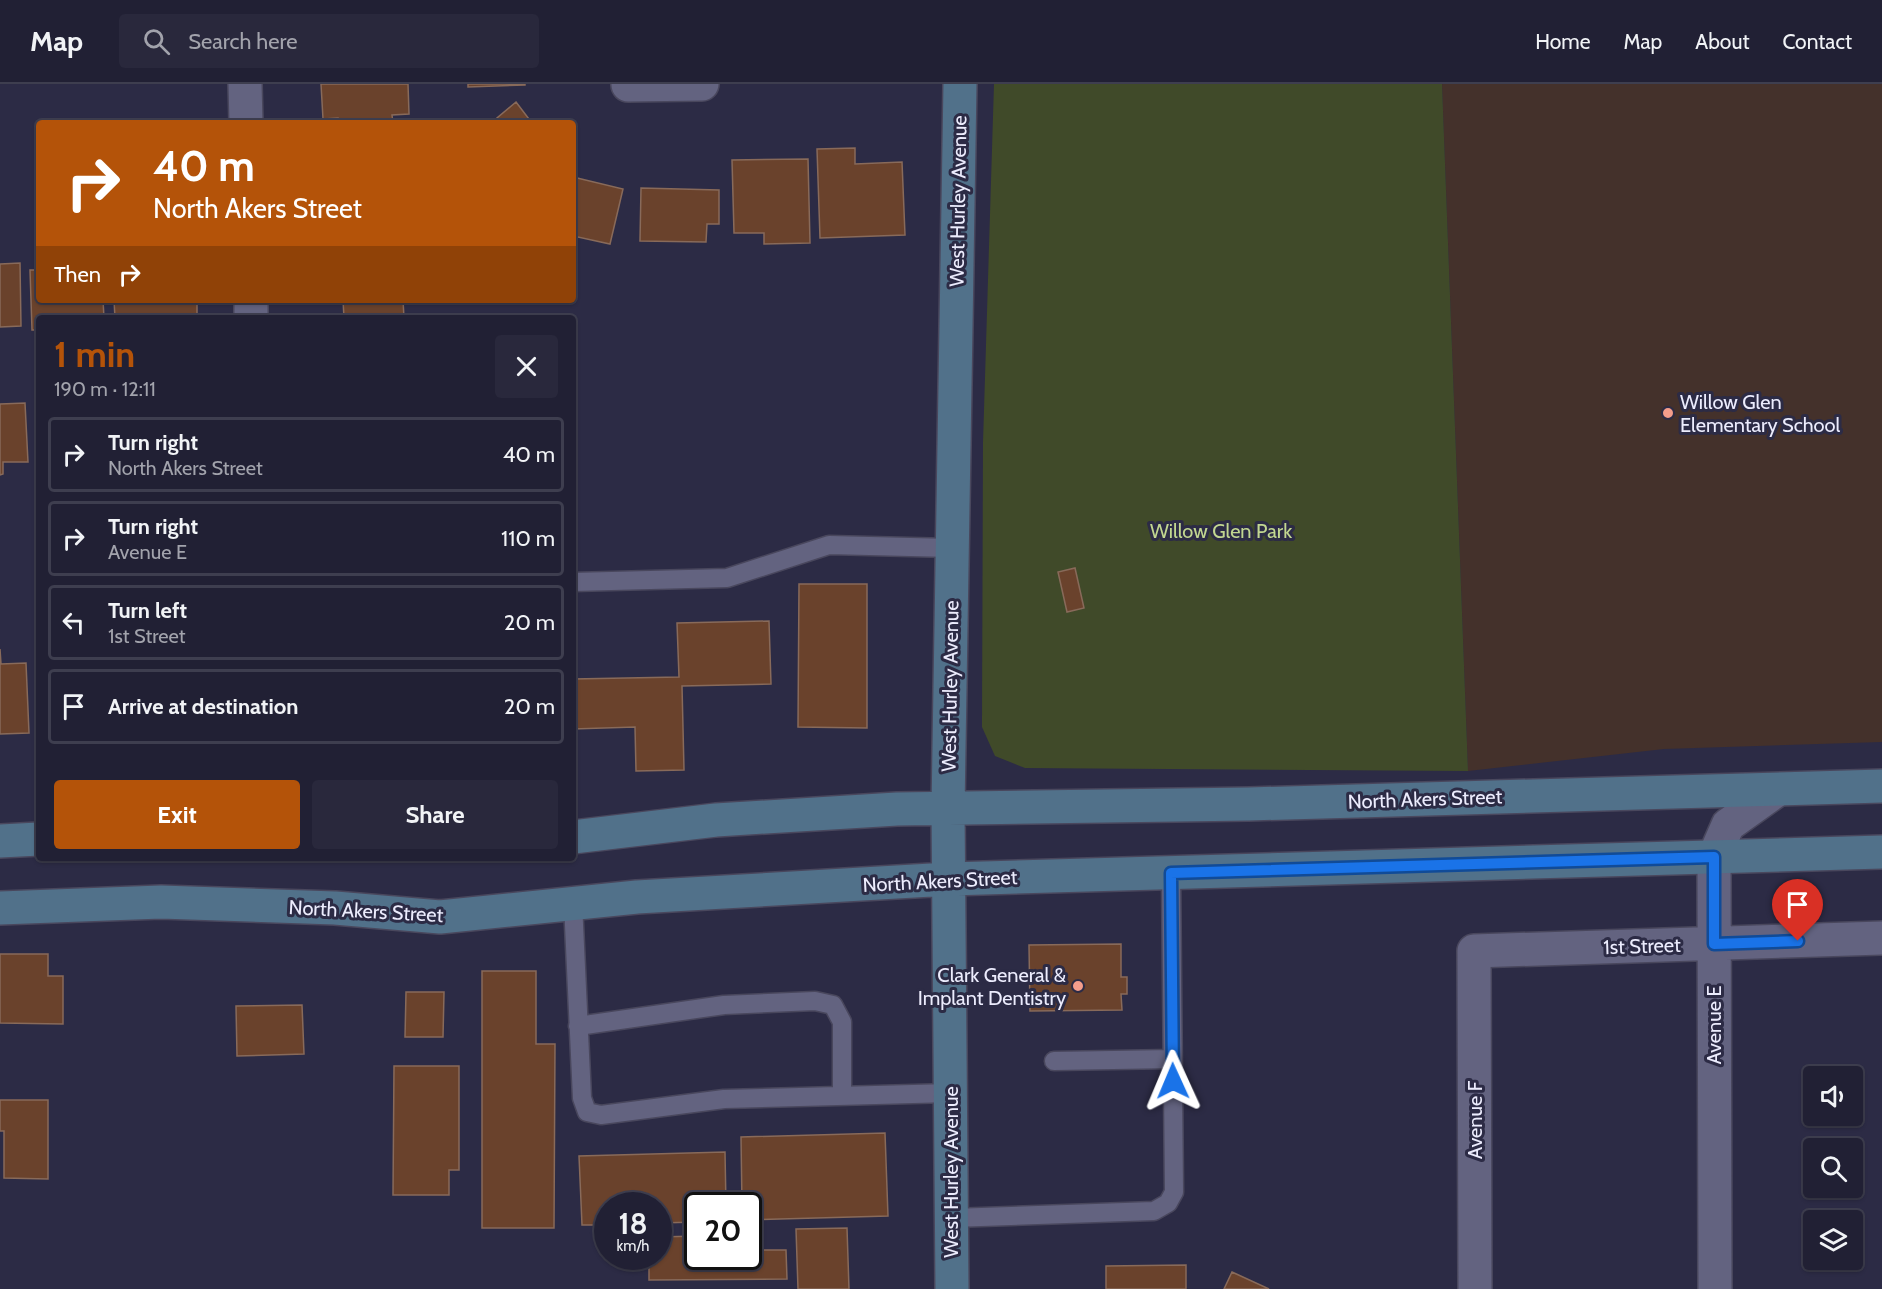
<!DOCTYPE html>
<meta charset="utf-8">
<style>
:root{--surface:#212034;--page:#29283c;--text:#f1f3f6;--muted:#a2a3ac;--line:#3e3e4f;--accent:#b45309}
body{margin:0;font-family:Cabin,sans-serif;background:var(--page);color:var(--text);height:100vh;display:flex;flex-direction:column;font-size:22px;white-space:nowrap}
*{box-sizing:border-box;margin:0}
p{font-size:20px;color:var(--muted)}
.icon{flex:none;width:33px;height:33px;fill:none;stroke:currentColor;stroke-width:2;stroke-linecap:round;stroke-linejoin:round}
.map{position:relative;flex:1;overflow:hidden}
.panel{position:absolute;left:36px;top:231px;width:540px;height:546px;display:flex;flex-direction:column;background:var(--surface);border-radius:6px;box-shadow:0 2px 4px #0004,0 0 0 2px var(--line)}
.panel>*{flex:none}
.banner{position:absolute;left:36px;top:36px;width:540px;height:183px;border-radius:6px;box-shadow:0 2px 4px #0004,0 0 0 2px var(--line);background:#b45309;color:#fff;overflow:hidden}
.fabs{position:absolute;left:1803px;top:982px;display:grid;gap:12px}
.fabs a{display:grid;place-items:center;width:60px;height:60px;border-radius:6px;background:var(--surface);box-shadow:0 2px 4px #0004,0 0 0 2px var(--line);font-size:30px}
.speed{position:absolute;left:594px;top:1108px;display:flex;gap:12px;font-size:30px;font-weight:700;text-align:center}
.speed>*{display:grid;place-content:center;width:78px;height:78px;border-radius:50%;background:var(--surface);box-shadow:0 2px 4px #0004,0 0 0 2px var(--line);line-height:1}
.speed small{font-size:15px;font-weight:400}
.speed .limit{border:3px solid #111;border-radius:9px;background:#fff;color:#111}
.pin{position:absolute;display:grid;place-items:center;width:51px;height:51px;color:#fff;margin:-62px -26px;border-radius:50% 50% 50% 0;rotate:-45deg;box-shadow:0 0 6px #0007}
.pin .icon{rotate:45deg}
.me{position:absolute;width:66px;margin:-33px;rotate:359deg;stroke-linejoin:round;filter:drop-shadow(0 0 4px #0008)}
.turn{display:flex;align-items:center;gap:21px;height:126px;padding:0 18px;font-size:27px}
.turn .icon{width:78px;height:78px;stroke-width:2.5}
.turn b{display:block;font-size:42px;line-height:51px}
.then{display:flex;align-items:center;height:57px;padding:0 18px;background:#0003;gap:12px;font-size:22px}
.round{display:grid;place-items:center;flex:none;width:63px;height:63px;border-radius:6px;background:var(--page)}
.summary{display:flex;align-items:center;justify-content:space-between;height:102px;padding:0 18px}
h1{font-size:36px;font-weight:800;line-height:45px;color:var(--accent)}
.primary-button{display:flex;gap:12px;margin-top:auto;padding:12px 18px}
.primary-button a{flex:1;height:69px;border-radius:6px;background:var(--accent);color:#fff;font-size:24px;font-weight:800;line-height:69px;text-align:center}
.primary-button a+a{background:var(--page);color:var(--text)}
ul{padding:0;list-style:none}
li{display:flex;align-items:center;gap:18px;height:75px;margin:0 12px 9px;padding:0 6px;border:3px solid var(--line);border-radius:6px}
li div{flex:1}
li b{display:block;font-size:22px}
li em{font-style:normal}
header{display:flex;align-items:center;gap:36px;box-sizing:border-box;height:84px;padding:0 30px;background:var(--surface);border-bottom:2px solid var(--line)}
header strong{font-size:28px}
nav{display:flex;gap:33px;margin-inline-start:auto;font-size:21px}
.search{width:420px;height:54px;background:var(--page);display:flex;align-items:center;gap:15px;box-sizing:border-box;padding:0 21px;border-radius:6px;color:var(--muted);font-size:22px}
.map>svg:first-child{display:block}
.education{fill:#44312b}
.green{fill:#404a29}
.building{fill:#6a422c;stroke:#886a5a;stroke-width:1.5}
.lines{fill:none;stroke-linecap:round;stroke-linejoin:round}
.lane-casing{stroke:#49475d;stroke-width:21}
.street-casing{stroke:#49475d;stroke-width:36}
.secondary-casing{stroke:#49475d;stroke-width:36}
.lane{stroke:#636380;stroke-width:18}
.street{stroke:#636380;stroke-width:33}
.secondary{stroke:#51718a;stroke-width:33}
.route-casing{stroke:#114b97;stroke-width:15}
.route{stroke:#1a73e8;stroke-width:10}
.poi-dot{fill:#f49d8b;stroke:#2c2b45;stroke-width:2}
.labels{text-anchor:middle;stroke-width:6;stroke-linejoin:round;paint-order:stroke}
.street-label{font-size:20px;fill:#ececfd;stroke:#2c2b45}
.poi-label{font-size:20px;fill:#ececfd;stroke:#2c2b45;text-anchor:start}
.park-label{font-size:20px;fill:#c2d790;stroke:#2c2b45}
</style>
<header>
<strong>Map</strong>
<div class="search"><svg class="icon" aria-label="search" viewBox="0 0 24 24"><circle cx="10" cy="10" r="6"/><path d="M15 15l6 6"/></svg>Search here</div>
<nav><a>Home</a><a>Map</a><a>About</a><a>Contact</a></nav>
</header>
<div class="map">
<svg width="1882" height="1205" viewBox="0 0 1882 1205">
<rect width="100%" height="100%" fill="#2c2b45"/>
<!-- education -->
<path class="education" d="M1442,0H1882V658L1664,665L1468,687Z"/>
<!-- green -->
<path class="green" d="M994,0H1442L1468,687L1025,684L995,672L982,643L983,359Z"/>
<!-- building -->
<path class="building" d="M321,0H408L409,30L392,31L393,39H338V34L323,35Z
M468,0H525V1L468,3Z
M516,18L532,39H491Z
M855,64V80L902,78L905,151L820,154L817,65Z
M808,75L810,159L764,160V149H734L732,76Z
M573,93L623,105L610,160L573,152Z
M641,104L719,106V140H707L706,158L640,157Z
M20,179L21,242L0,243V180Z
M30,186H39V216H103L104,234H39V246H32Z
M114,216H197V233L115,234Z
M343,216H403L404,234H344Z
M35,314H39V372H38Z
M25,319L28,378H3V390L0,391V320Z
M1075,484L1084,524L1067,528L1058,488Z
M799,500H867V644L798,643Z
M769,537L771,600L682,602L684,686L636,687L635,643L573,645V595L679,593L677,539Z
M0,565L1,580L26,579L29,649L0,650Z
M1121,860V893H1127V910H1121L1122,926L1030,927L1029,861Z
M0,870H48V892H63V940L0,939Z
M482,887H536V960H555L554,1144H482Z
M406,908H444L443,953H405Z
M302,921L304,970L237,972L236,922Z
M394,982H459V1086H449V1111H393Z
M0,1016H48V1095L4,1094V1047H0Z
M885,1049L888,1132L748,1136V1122H742L741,1053Z
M725,1068L726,1122H698V1138L658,1139V1122H608V1141H582L579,1072Z
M847,1144L849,1205H798L796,1145Z
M698,1152V1173H748V1152H759V1166H786L787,1195L649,1196V1173H658V1153Z
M1186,1181V1205H1106V1182Z
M1232,1188L1269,1205H1224Z"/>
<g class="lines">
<defs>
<path id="lane" d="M573,498L727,494L829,461L951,464
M573,819L582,1014L587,1028L601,1031L724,1015L951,1009
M578,942L724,921L815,917L833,921L842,938V1011
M1054,977L1172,975
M952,1134L1154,1127L1168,1119L1174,1108L1171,789"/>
<path id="street" d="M245,0L246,39
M628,1L702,0
M251,216V234
M1475,1205L1474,867L1882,854
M1715,1205L1714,773L1728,741L1777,706"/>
<path id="secondary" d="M573,753L716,736L897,725L1249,720L1882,702
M0,757L39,755
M0,824L161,818L335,824L440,833L637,813L949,795L1882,768
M952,1205L948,724L960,0"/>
</defs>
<!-- lane casing -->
<use href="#lane" class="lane-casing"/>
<!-- street casing -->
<use href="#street" class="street-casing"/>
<!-- secondary casing -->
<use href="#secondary" class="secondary-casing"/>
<!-- lane -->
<use href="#lane" class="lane"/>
<!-- street -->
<use href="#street" class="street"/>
<!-- secondary -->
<use href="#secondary" class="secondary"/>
</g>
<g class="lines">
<defs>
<path id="route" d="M1173,997L1171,789L1714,773V860L1798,857"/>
</defs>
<!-- route casing -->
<use href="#route" class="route-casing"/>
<!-- route -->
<use href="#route" class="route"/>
</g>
<!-- markers -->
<g class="poi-dot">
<circle cx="1668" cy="329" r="6"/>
<circle cx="1078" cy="902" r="6"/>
</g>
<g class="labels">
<!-- street labels -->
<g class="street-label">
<text transform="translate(958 117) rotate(-89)" y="7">West Hurley Avenue</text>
<text transform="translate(950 602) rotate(-89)" y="7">West Hurley Avenue</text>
<text transform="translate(1425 715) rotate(-2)" y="7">North Akers Street</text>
<text transform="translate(940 797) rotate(-3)" y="7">North Akers Street</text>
<text transform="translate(366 827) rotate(3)" y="7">North Akers Street</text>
<text transform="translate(1642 862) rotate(-2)" y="7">1st Street</text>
<text transform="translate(1714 941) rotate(-90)" y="7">Avenue E</text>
<text transform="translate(1475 1036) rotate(-90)" y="7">Avenue F</text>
<text transform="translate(951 1088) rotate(-90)" y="7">West Hurley Avenue</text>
</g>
<!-- poi labels -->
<g class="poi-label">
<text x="1680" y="325">Willow Glen<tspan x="1680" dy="23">Elementary School</tspan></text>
<text x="1066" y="898" text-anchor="end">Clark General &amp;<tspan x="1066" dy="23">Implant Dentistry</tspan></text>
</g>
<!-- park labels -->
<g class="park-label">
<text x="1221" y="454">Willow Glen Park</text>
</g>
</g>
</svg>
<div class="fabs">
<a><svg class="icon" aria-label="sound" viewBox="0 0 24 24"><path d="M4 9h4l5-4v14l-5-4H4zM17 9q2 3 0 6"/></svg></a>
<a><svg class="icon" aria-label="search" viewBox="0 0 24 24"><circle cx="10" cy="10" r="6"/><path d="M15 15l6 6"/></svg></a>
<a><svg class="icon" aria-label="layers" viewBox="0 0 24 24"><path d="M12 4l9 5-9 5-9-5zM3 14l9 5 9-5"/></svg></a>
</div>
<div class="speed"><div>18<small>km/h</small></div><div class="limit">20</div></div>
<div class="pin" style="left:1798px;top:857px;background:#d93025"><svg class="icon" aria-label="arrive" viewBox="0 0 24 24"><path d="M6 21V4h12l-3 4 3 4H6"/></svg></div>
<svg class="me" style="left:1173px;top:997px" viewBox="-20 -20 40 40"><path d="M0-17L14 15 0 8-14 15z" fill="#1a73e8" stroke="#fff" stroke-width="4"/></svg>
<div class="banner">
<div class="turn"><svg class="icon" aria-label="right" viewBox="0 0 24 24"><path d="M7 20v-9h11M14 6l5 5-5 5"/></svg><div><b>40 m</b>North Akers Street</div></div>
<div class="then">Then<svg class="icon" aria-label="right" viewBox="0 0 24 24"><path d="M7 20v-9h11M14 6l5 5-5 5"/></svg></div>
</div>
<section class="panel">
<div class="summary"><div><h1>1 min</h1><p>190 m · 12:11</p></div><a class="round"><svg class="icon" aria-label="close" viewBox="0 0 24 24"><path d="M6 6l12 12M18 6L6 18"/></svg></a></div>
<ul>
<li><svg class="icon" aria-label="right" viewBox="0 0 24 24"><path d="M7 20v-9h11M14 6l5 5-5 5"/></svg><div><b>Turn right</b><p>North Akers Street</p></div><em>40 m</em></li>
<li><svg class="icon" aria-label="right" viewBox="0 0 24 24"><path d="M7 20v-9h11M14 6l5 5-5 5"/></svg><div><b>Turn right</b><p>Avenue E</p></div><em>110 m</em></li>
<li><svg class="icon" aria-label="left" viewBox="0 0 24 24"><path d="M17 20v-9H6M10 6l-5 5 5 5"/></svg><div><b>Turn left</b><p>1st Street</p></div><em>20 m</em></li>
<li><svg class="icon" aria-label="arrive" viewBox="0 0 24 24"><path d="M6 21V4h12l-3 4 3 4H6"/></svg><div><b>Arrive at destination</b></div><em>20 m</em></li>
</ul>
<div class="primary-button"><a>Exit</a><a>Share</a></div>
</section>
</div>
